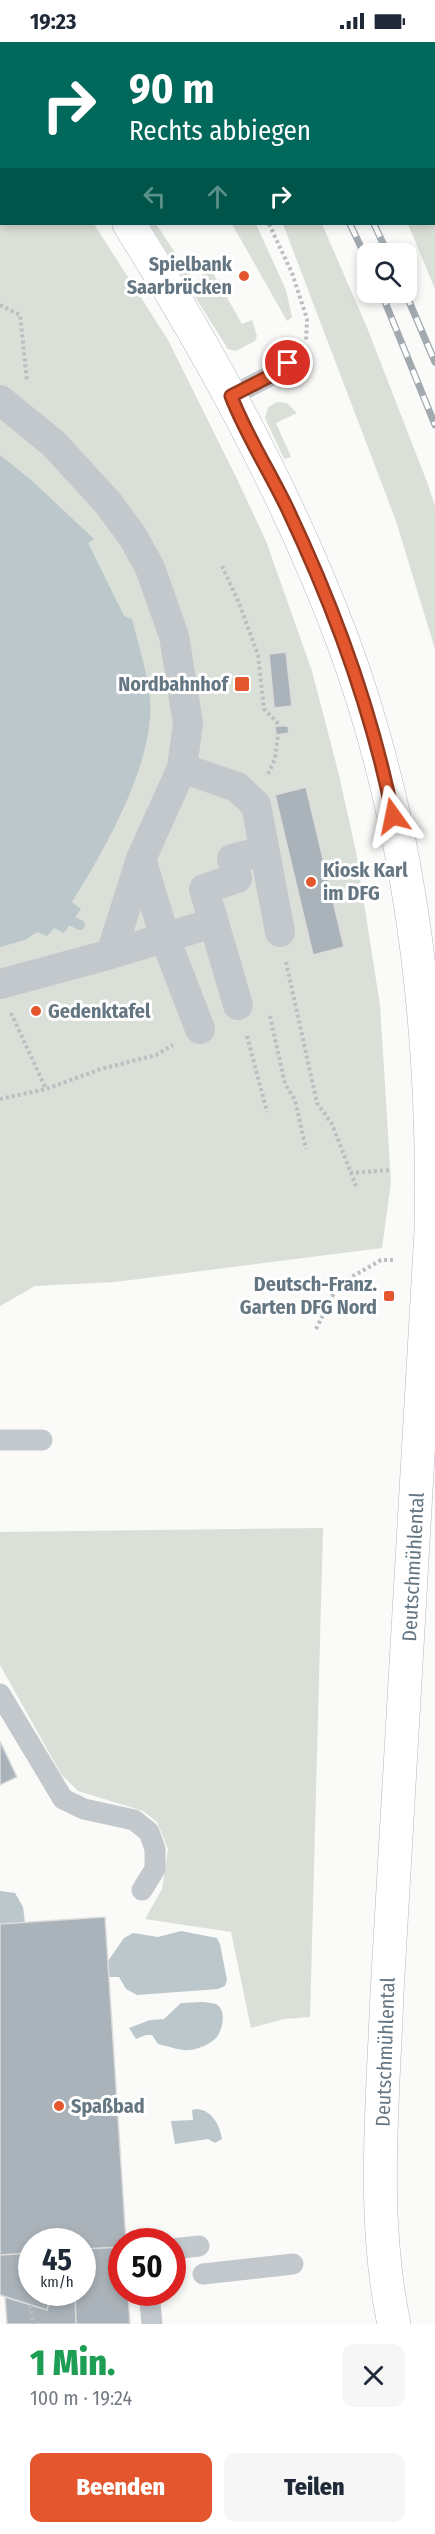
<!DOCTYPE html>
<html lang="de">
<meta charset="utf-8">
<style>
:root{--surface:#fff;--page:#f6f6f7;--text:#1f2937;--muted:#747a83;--accent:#e4572e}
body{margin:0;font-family:"Fira Sans Condensed",sans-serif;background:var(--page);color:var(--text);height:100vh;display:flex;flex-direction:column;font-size:22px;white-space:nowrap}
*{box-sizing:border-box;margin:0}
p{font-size:20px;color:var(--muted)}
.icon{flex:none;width:33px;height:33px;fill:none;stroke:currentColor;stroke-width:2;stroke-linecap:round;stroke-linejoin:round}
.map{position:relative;height:2282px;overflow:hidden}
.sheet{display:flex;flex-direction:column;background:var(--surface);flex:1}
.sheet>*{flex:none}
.hud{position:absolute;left:0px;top:0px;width:435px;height:183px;box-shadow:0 3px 9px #0003;background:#00695c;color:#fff;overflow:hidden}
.controls{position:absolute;left:357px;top:201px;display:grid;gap:12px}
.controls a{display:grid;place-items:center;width:60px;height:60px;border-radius:12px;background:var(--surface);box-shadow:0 3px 9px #0003;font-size:30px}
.speed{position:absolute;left:18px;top:2186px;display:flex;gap:12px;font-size:30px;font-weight:700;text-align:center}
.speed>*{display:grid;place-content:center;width:78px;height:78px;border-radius:50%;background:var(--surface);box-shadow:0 3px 9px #0003;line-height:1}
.speed small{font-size:15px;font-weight:400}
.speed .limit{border:9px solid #d22;background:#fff;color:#111}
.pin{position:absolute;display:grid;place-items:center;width:51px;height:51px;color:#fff;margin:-26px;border:3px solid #fff;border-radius:50%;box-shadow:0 2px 6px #0007}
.me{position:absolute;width:66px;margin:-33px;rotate:348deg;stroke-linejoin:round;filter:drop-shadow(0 0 4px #0008)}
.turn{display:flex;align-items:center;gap:21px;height:126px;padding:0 30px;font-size:27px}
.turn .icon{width:78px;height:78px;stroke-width:2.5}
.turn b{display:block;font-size:42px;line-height:51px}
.lanes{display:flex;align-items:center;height:57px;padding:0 30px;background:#0003;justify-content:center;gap:30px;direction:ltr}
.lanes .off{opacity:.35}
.round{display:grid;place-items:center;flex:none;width:63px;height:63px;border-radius:12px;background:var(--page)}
.head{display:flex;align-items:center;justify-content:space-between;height:102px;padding:0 30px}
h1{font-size:36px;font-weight:800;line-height:45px;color:#1e9e55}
.action{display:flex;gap:12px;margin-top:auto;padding:12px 30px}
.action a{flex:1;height:69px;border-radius:12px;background:var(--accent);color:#fff;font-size:24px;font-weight:800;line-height:69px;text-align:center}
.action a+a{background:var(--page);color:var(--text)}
.status{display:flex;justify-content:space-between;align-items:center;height:42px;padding:0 30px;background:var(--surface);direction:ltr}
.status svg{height:16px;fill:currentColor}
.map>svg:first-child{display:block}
.green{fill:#dadfd7}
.water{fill:#bbc7cb}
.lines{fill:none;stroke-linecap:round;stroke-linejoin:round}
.stream{stroke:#bbc7cb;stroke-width:10}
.building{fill:#aab3b9;stroke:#dcdcda;stroke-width:1.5}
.secondary-casing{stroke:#b3babf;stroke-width:34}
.path{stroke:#bbbfc2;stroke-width:4;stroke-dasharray:3 3;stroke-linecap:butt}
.service{stroke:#c3c8cc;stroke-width:21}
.pedestrian{stroke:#c3c8cc;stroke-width:30}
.secondary{stroke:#fff;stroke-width:33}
.rail-casing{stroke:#a2aab0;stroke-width:7}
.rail{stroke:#fff;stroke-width:4.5;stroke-dasharray:14;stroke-linecap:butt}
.route-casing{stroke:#94391e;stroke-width:15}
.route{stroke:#e4572e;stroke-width:10}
.poi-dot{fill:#e4572e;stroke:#fff;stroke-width:2}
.labels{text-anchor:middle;stroke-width:6;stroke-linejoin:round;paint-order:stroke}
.poi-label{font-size:20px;font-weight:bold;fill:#657683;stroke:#fff;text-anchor:end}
.street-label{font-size:20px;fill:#657683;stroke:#fff}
</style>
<div class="status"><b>19:23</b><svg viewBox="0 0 49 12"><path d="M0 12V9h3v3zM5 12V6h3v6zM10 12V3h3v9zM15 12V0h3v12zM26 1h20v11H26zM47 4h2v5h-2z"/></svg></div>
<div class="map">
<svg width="435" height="2282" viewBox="0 0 435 2282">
<rect width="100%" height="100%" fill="#fafaf8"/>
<!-- green -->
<path class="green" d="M136,0H244L245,1L137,2Z
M332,0H435V247L408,182H434V2Z
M0,33L2,182H94L168,298L237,437L266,499L312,629L339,733L356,810L380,963L391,1140L382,1206L115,1240L35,1244L0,1264Z
M149,182H156L196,242L209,224L242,282L252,278L257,294L255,299L236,309L228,307Z
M232,182H256L286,248L292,275L287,279Z
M283,182H322L368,288L427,440L435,464V607L396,479Z
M277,360L287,361L297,371L276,381L291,415L284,417L265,376L268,365Z
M323,1486L310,1975L284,1977L251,1986L231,1890L145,1877L162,1847L165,1828L168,1807L157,1780L143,1769L78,1749L61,1732L0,1623V1490Z"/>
<!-- water -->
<path class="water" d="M0,413L31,438L94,497L88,501L124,574L132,577C138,603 148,631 150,658C155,720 104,809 72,860L81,867L64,891L54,886L47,894L37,890L25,898L0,905Z
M0,1849L15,1851L23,1865L25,1881L0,1882Z
M181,1889L217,1896L220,1902L227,1938L225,1944L218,1947L137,1953L126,1947L119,1935H109L108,1919L124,1896L133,1891L158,1895Z
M202,1960C206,1960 212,1961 216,1962C227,1968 223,1988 216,1996C210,2002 199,2007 190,2008C180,2009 168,2004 158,2002L152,1993H146L136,1997L129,1986L150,1978L164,1977L181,1961Z
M196,2067C211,2067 220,2083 222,2097L215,2101L208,2097L175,2102L171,2079L193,2078L192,2068Z"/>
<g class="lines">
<!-- stream -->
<path class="stream" d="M60,873L80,883"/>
</g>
<!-- building -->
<path class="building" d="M286,610L292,664L274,666L269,612Z
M277,684H288L289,691L276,693L275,685Z
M306,745L344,905L313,913L275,753Z
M0,1699L17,1735L0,1743Z
M105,1875L126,2199H122V2205L82,2207V2199H32V2211L0,2213V1882Z
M122,2205V2250H128L130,2282H76L75,2250H82V2207Z
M32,2211V2250H75V2256L50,2257L47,2268L0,2253V2213Z
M5,2255L47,2268L50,2257L75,2256L76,2282H7Z"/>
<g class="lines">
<defs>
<path id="secondary" d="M17,0L18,2
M129,182C213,315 289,454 344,602C412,788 435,992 431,1189L387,1951C383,2060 371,2175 394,2282"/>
</defs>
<!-- secondary casing -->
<use href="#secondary" class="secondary-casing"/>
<!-- path -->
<path class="path" d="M185,0V2
M269,182L292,231L307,277L306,300
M0,263L20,273L27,339
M222,524L239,561L258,613L264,667L277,680V684
M268,732L275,717L278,693
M286,920L317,1061L332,1082L356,1144
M11,971L46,1047
M270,974L285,1042L295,1058L306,1107
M247,994L267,1070
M0,1057L46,1047L101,1027L156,1013L173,1003
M350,1131L391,1128
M316,1287L338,1243L381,1218H395
M30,2263L33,2282"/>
<!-- service -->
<path class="service" d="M231,354L270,334L288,321
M0,1398H42
M0,1652L63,1757L84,1767L134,1778L149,1790L155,1807V1827L142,1848
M172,2207L199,2204
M203,2232L293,2222
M149,2250L152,2282"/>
<!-- pedestrian -->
<path class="pedestrian" d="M0,358L54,402L108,461L133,495L150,526L174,594L188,681L182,726L141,817L111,912
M182,726L237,745L256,763L280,890
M141,817L165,896L200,987
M0,942L111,912L213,881
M238,963L204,847L237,836L232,817L263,809"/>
<!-- secondary -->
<use href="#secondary" class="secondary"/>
<defs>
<path id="rail" d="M269,0V2
M292,0L293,2
M350,182L368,220
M374,182L388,212
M381,250L435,383
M405,250L435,320"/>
</defs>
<!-- rail casing -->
<use href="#rail" class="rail-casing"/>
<!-- rail -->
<use href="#rail" class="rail"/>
</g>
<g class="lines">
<defs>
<path id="route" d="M288,321L270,334L231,354C246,393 270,430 288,468C334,565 372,669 393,774"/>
</defs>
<!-- route casing -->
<use href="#route" class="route-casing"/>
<!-- route -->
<use href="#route" class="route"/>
</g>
<!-- markers -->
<g class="poi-dot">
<circle cx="244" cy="234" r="6"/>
<rect x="234" y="634" width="16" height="16" rx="3"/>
<circle cx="311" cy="840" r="6"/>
<circle cx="36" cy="969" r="6"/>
<rect x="383" y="1248" width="12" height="12" rx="3"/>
<circle cx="59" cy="2064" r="6"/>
</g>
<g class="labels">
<!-- poi labels -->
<g class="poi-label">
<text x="232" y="229">Spielbank<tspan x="232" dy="23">Saarbrücken</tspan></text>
<text x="228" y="649">Nordbahnhof</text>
<text x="323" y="835" text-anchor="start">Kiosk Karl<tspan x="323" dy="23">im DFG</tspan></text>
<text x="48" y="976" text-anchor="start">Gedenktafel</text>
<text x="377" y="1249">Deutsch-Franz.<tspan x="377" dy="23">Garten DFG Nord</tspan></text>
<text x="71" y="2071" text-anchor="start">Spaßbad</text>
</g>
<!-- street labels -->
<g class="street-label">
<text transform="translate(413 1525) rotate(-87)" y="7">Deutschmühlental</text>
<text transform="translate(385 2010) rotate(-88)" y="7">Deutschmühlental</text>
</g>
</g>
</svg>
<div class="controls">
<a><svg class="icon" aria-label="search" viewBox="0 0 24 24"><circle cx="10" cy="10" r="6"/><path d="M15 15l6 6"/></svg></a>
</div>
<div class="speed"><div>45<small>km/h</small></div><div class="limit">50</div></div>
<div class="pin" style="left:288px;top:321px;background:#d93025"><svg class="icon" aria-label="arrive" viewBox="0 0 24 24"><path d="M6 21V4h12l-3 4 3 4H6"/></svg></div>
<svg class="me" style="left:393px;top:774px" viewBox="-20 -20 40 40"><path d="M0-17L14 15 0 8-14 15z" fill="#e4572e" stroke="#fff" stroke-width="4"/></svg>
<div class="hud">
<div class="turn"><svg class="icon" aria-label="right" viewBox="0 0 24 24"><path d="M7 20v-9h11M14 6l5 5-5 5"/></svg><div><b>90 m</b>Rechts abbiegen</div></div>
<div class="lanes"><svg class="icon off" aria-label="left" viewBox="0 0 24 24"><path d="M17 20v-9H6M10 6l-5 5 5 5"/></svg><svg class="icon off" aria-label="ahead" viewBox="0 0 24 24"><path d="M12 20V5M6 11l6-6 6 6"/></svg><svg class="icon" aria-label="right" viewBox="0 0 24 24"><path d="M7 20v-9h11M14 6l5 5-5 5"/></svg></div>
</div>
</div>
<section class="sheet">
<div class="head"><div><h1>1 Min.</h1><p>100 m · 19:24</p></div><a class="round"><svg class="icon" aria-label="close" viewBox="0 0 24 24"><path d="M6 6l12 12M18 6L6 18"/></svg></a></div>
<div class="action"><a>Beenden</a><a>Teilen</a></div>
</section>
